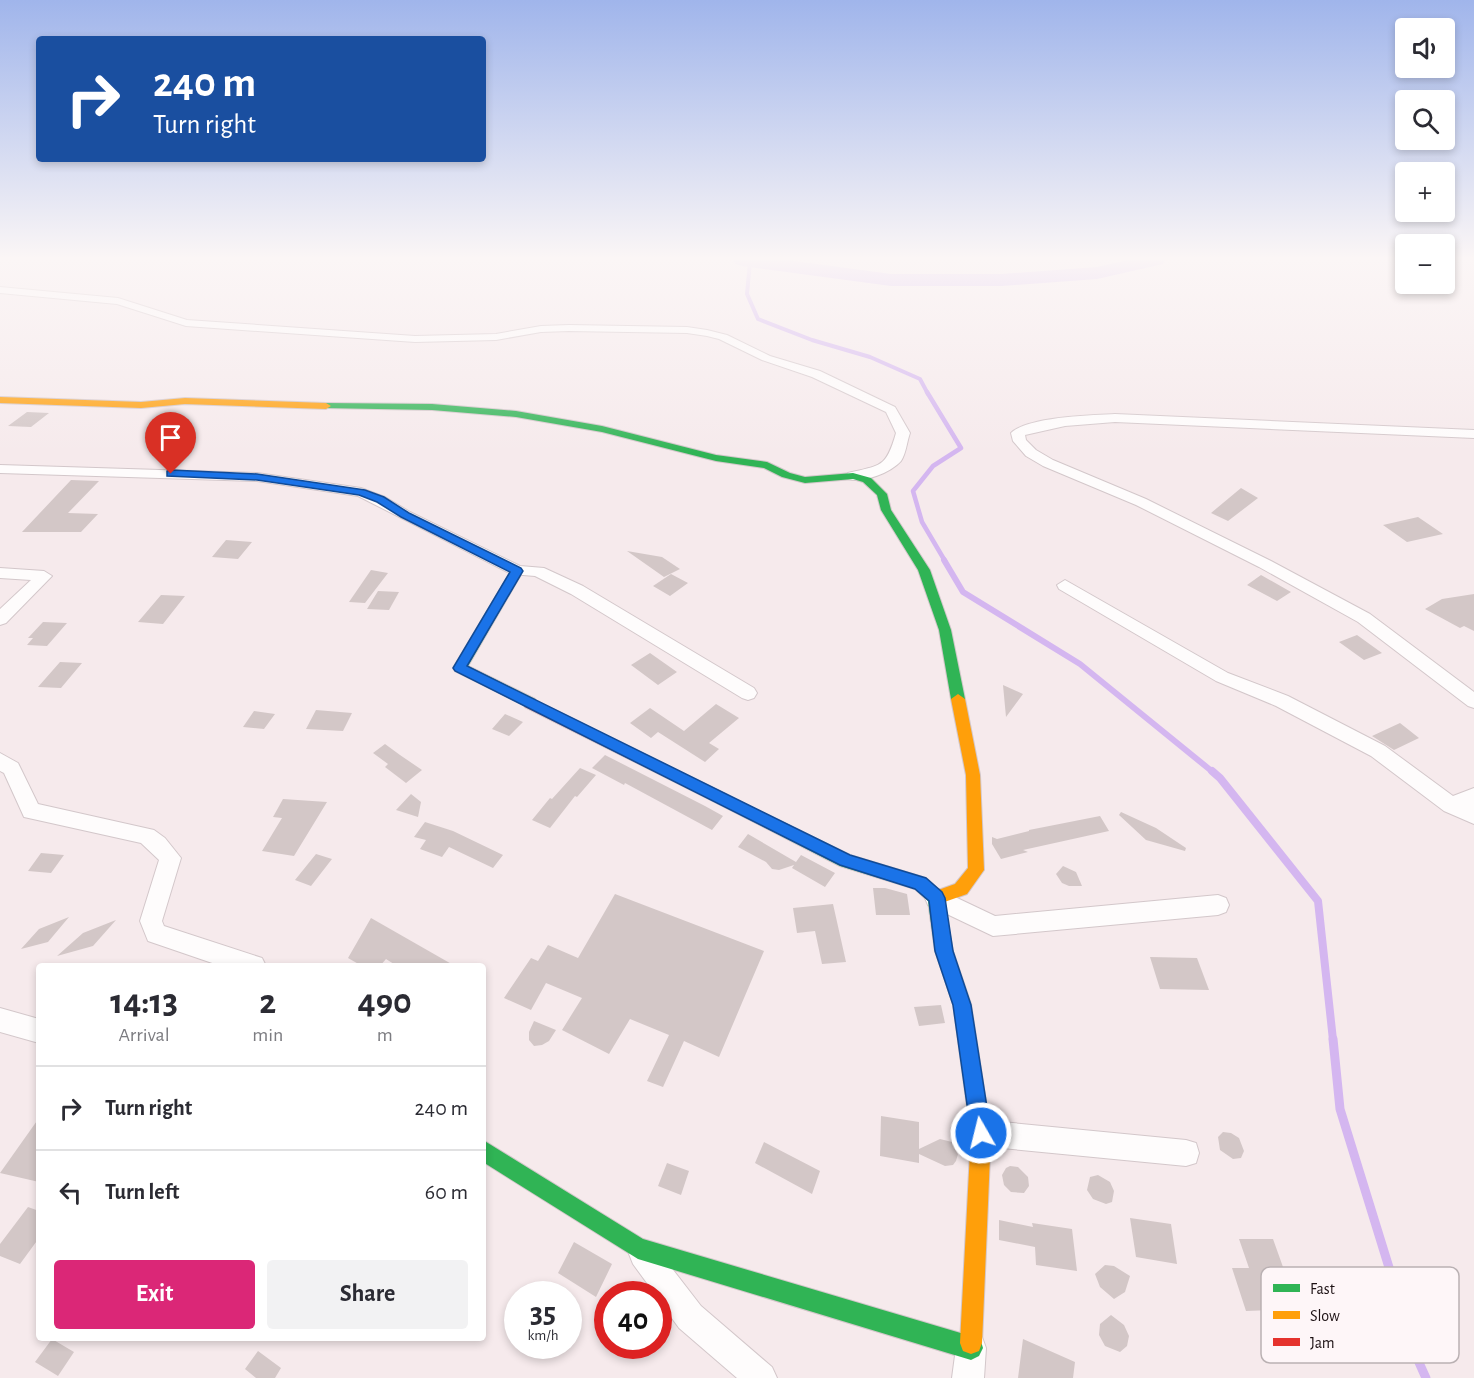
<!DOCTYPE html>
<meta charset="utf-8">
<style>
:root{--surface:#fff;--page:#f2f2f3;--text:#2b2b33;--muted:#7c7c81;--line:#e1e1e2;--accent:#db2777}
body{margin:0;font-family:"Alegreya Sans",sans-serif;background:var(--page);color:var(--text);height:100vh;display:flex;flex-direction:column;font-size:22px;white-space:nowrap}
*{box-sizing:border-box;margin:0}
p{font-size:20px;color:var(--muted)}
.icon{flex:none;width:33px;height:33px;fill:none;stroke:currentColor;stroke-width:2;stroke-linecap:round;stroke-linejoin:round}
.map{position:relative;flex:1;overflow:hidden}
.sheet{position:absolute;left:36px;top:963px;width:450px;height:378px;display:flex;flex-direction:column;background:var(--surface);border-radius:6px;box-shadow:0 3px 9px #0003}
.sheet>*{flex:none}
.hud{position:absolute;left:36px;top:36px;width:450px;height:126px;border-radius:6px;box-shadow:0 3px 9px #0003;background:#1a4fa0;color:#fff;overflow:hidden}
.controls{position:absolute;left:1395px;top:18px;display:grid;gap:12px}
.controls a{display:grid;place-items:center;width:60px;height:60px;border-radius:6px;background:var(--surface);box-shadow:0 3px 9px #0003;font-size:30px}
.speed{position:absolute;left:504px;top:1281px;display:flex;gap:12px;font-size:30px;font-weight:700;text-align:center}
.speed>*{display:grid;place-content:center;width:78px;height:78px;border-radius:50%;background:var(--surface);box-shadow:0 3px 9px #0003;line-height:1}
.speed small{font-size:15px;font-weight:400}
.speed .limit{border:9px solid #d22;background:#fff;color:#111}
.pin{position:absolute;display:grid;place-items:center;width:51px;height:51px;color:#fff;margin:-62px -26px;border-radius:50% 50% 50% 0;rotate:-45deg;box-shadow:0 0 6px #0007}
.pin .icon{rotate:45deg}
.me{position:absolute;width:66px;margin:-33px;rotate:352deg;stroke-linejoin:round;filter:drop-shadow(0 0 4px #0008)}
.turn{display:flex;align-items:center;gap:21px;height:126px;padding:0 18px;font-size:27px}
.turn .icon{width:78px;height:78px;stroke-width:2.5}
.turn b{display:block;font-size:42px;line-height:51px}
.eta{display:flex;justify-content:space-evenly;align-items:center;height:102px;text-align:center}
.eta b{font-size:36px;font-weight:700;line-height:42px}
.primary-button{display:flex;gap:12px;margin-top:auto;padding:12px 18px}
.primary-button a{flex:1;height:69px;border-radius:6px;background:var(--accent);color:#fff;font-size:24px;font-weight:700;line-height:69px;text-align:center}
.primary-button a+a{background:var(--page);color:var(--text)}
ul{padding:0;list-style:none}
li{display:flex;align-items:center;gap:18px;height:84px;padding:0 18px;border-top:2px solid var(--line)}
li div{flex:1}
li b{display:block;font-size:22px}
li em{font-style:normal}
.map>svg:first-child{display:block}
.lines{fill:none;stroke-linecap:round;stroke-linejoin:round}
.stream-far4{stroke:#d4b6f0;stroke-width:4}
.stream-far3{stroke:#d4b6f0;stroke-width:4.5}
.stream-far2{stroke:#d4b6f0;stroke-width:6}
.stream-far1{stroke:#d4b6f0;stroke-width:8}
.stream{stroke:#d4b6f0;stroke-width:9}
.river{fill:#d4b6f0;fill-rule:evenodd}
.building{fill:#d3c7c7}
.street-casing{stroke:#d3c7ca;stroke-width:2}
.fast-casing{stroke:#d3c7ca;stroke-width:2}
.slow-casing{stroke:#d3c7ca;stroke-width:2}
.jam-casing{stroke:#d3c7ca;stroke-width:2}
.street{fill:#fefcfc;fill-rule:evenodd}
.fast{fill:#30b455;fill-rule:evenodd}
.slow{fill:#ff9f0a;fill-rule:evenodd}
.jam{fill:#e5322d;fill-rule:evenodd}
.route{fill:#1a73e8;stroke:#114b97;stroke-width:1.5}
.key{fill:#fef6f8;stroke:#bab1b3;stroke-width:1.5}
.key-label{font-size:16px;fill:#1c1013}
</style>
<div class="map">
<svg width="1474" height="1378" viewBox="0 0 1474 1378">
<rect width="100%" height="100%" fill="#f6eaec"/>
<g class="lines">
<!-- stream-far4 -->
<path class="stream-far4" d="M750,262L747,294L758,319L812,340L870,357L920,379L928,394"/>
<!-- stream-far3 -->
<path class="stream-far3" d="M927,392L961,448L933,466L913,491L922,522L945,561"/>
<!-- stream-far2 -->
<path class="stream-far2" d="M944,560L963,592L1080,664L1214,773"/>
<!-- stream-far1 -->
<path class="stream-far1" d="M1212,771L1220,778L1318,901L1333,1040"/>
<!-- stream -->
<path class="stream" d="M1333,1039L1340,1109L1417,1358L1426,1378"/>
<!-- river -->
<path class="river" d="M733,260H787L891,274H1002L1097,267L1128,260H1165L1163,264L1097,279L1002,286H891L742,266L735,264Z"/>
</g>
<!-- building -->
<path class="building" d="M27,412L49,413L31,427L8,426Z
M71,480L99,481L68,513L98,514L81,532H22Z
M1241,488L1258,498L1228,521L1211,513Z
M1418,517L1443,534L1407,542L1383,525Z
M226,540L252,542L238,559L212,557Z
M627,551L662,557L680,569L664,577Z
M371,570L388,573L365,603L349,602Z
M671,574L688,583L670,596L653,586Z
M1261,575L1291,592L1277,601L1247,585Z
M378,591L399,592L389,610L367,609Z
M1474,594V631L1464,626L1460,628L1425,609L1442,599Z
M161,595L185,596L163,624L138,622Z
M43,622L67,623L47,646L27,645L33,638H28Z
M1357,635L1382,653L1364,660L1339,642Z
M650,653L677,672L658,685L631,665Z
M60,662L82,663L61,688L38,687Z
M1003,685L1023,694L1006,717Z
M716,704L739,718L709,743L719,749L705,762L658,732L651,738L630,723L650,708L684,731Z
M316,710L352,713L343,731L306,729Z
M254,711L275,714L264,729L243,727Z
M505,714L523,722L509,736L492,729Z
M1400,723L1419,738L1394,750L1372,736Z
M385,744L400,755L422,770L406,783L385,767L388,764L373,753Z
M605,755L705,806L723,816L712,830L625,783L624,785L592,768Z
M580,768L596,775L577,797L575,796L550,828L532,820L550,798L552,799Z
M411,794L421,802L418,817L396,810Z
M283,799L327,802L294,856L262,851L282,818L273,817Z
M1121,812L1156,828L1186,848L1185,851L1146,840L1119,815Z
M1100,816L1109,831L1023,850L1028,852L1001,859L992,844V837L997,839L1029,831V830Z
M425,822L453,831L503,855L493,868L449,847L442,857L420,849L426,840L414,837Z
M748,834L796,862L801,855L835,873L825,887L792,868L794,865L779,870L772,869L766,862L738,847Z
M41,853L64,855L51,873L28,871Z
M316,854L332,859L311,886L295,880Z
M1063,866L1076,872L1082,886H1069L1062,883L1056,874Z
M873,888H885L907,894L910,915H876Z
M615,894L764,951L719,1057L684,1041L663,1087L647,1081L669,1035L630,1019L609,1054L562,1030L582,998L546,983L531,1010L504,998L531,958L538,961L548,945L578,958Z
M833,904L846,962L822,964L815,931L797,933L793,908Z
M69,917L48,942L21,949L39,929Z
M371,918L455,966H397L386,959L380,966H362L348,958Z
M116,920L93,946L57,956L83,933Z
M1150,957L1197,958L1209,990L1160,989Z
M941,1005L945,1023L919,1026L914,1007Z
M534,1021L556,1030L549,1041L542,1045L534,1046L529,1040V1032Z
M881,1116L919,1122V1149L940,1139L952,1142L958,1154L956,1161L953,1165L945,1166L919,1154V1163L880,1156Z
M39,1118V1182L0,1173Z
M1223,1132L1231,1133L1239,1138L1244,1151L1241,1158L1233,1159L1220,1150L1218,1137Z
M764,1142L820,1171L812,1194L755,1163Z
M667,1163L689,1171L681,1195L658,1186Z
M1010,1166L1018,1167L1028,1177L1029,1186L1024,1193L1011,1192L1004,1185L1002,1175L1006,1168Z
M1098,1175L1110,1182L1114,1191L1112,1202L1106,1204L1093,1199L1087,1190L1090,1177Z
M28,1207L39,1211V1238L20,1264L0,1256V1244Z
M1130,1218L1171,1224L1177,1264L1136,1257Z
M999,1220L1033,1227L1032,1223L1072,1229L1077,1271L1036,1265L1035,1247L999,1240Z
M1239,1239H1273L1288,1281L1262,1282L1272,1310L1246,1311L1232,1268H1249Z
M574,1242L612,1264L596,1297L558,1273Z
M1105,1265L1114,1266L1130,1276L1125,1292L1114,1299L1100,1287L1095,1274Z
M1111,1315L1124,1325L1129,1336L1127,1346L1120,1352L1105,1346L1099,1335L1100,1324Z
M52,1339L74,1352L58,1376L35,1362Z
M1023,1339L1075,1362L1073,1378H1018Z
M258,1351L281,1368L275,1378H256L245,1369Z"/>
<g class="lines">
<defs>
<path id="street" d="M0,287L118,298L187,320L415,336L496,334L541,326L569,325L687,327L707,330L727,335L770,356L820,371L895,407L910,433C907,441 906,454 901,461C890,473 864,483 848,479L846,476L848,473C881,465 886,468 896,433L886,412L812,377L762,360L719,339L707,336L687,333L569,331L541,332L496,340L415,342L186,326L117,304L0,293Z
M1115,414L1474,430V438L1115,422L1065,426L1025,435L1026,440L1036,450L1053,460L1146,499L1271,561L1370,614L1474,692V708L1468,706L1358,622L1259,567L1136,505L1043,466L1026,456L1013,441L1011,433C1027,417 1092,415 1115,414Z
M0,465L257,473L361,488L385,497L410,512L520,566L544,568L583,586L754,688L757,693L754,698L748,700L742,698L571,594L535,576L511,574L358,496L257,481L0,473Z
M0,568L44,571L52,576L6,623L0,625V609L31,580L0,578Z
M1065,580L1228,673L1288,696L1385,746L1453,796L1474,788V824L1444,811L1371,756L1276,706L1216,681L1059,589L1057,585Z
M0,753L18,763L38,804L154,830L165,838L181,858L162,921L164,926L262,958L266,966H221L148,941L140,921L159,860L141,843L24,817L4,773L0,771Z
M936,888L995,916L1218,895L1226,898L1229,905L1226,912L1218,915L993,936L928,905L925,898L928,891Z
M0,1008L39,1019V1043L0,1032Z
M981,1120L1186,1140L1196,1143L1199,1153L1196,1163L1186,1166L981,1146L972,1142L968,1133L972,1124Z
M643,1240L653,1244L701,1306L772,1367L777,1378H737L679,1328L658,1299V1294H655L633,1264L629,1254L633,1244Z
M971,1333L982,1337L986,1348L984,1378H952L956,1348L960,1337Z"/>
<path id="fast" d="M326,403L432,404L516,411L602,426L716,455L767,462L790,473L805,477L853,473L871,478L887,494L891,510L930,570L951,630L965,699L958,704L951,699L939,630L918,570L881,510L877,495L863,482L853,479L805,483L782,477L764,468L716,461L602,432L516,417L432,410L323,408L321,406Z
M517,567L523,571L468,666L535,699L537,703L530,708L455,671L453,668L511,571Z
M722,793L850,855L926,878L942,893L953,951L971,1004L989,1121L986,1128L979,1131L972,1128L969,1121L953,1004L935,951L928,901L915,889L840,866L717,803L714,799L717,795Z
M483,1140L643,1239L964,1334L971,1332L979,1335L983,1348L979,1356L971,1360L638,1259L483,1162Z"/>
<path id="slow" d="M0,397L141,402L185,398L326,403L331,406L326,409L185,404L141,408L0,403Z
M958,694L965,699L980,775L984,870L967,894L936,905L930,903L928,898L930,893L955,884L968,868L966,775L951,699Z
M979,1111L986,1114L991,1133L982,1343L979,1351L971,1354L963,1351L960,1343L971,1133L969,1121L972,1114Z"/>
<path id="jam" d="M530,698L727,795L730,799L727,803L722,805L717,803L525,707L523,703Z"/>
</defs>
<!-- street casing -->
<use href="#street" class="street-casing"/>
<!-- fast casing -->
<use href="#fast" class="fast-casing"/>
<!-- slow casing -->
<use href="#slow" class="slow-casing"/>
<!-- jam casing -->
<use href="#jam" class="jam-casing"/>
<!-- street -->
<use href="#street" class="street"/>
<!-- fast -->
<use href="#fast" class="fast"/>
<!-- slow -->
<use href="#slow" class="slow"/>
<!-- jam -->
<use href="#jam" class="jam"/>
</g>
<!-- sky -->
<linearGradient id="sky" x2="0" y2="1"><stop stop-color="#a0b5eb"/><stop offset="0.57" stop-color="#fbf6f6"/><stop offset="1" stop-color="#fbf6f6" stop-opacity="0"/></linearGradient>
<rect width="1474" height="453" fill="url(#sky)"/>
<!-- route -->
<path class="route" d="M171,470L257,474L365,490L384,497L409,513L521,568L523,571L467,666L850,855L926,878L942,892L945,898L953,951L971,1005L991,1133L988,1140L981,1143L974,1140L971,1133L953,1005L935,951L929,901L915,889L840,865L455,671L453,668L510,572L401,517L377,502L359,495L257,480L167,476V471Z"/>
<!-- legend -->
<rect x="1261" y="1267" width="198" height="96" rx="9" class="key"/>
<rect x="1273" y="1284" width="27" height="8" fill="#30b455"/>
<rect x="1273" y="1311" width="27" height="8" fill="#ff9f0a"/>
<rect x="1273" y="1338" width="27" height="8" fill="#e5322d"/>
<g class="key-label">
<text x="1310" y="1294">Fast</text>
<text x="1310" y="1321">Slow</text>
<text x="1310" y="1348">Jam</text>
</g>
</svg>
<div class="controls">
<a><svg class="icon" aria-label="sound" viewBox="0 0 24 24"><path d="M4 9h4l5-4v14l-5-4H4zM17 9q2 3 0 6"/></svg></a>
<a><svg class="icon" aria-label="search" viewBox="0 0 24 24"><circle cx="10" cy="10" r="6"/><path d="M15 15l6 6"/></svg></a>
<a>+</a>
<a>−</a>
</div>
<div class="speed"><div>35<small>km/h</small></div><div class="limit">40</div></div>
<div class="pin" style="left:171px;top:474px;background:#d93025"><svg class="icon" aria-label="arrive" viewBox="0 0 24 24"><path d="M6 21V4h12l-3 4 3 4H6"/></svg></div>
<svg class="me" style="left:981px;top:1133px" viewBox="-20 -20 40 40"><circle r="17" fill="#1a73e8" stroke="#fff" stroke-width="3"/><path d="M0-11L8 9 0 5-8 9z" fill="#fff"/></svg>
<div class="hud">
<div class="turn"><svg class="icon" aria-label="right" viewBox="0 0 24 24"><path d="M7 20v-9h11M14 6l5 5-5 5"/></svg><div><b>240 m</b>Turn right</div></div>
</div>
<section class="sheet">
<div class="eta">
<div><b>14:13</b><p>Arrival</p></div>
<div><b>2</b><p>min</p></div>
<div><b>490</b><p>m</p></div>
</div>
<ul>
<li><svg class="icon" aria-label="right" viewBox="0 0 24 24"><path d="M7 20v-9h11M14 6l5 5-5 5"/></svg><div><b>Turn right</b></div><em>240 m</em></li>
<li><svg class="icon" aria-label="left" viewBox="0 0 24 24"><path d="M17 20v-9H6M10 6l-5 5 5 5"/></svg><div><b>Turn left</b></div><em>60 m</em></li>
</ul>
<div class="primary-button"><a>Exit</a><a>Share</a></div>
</section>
</div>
